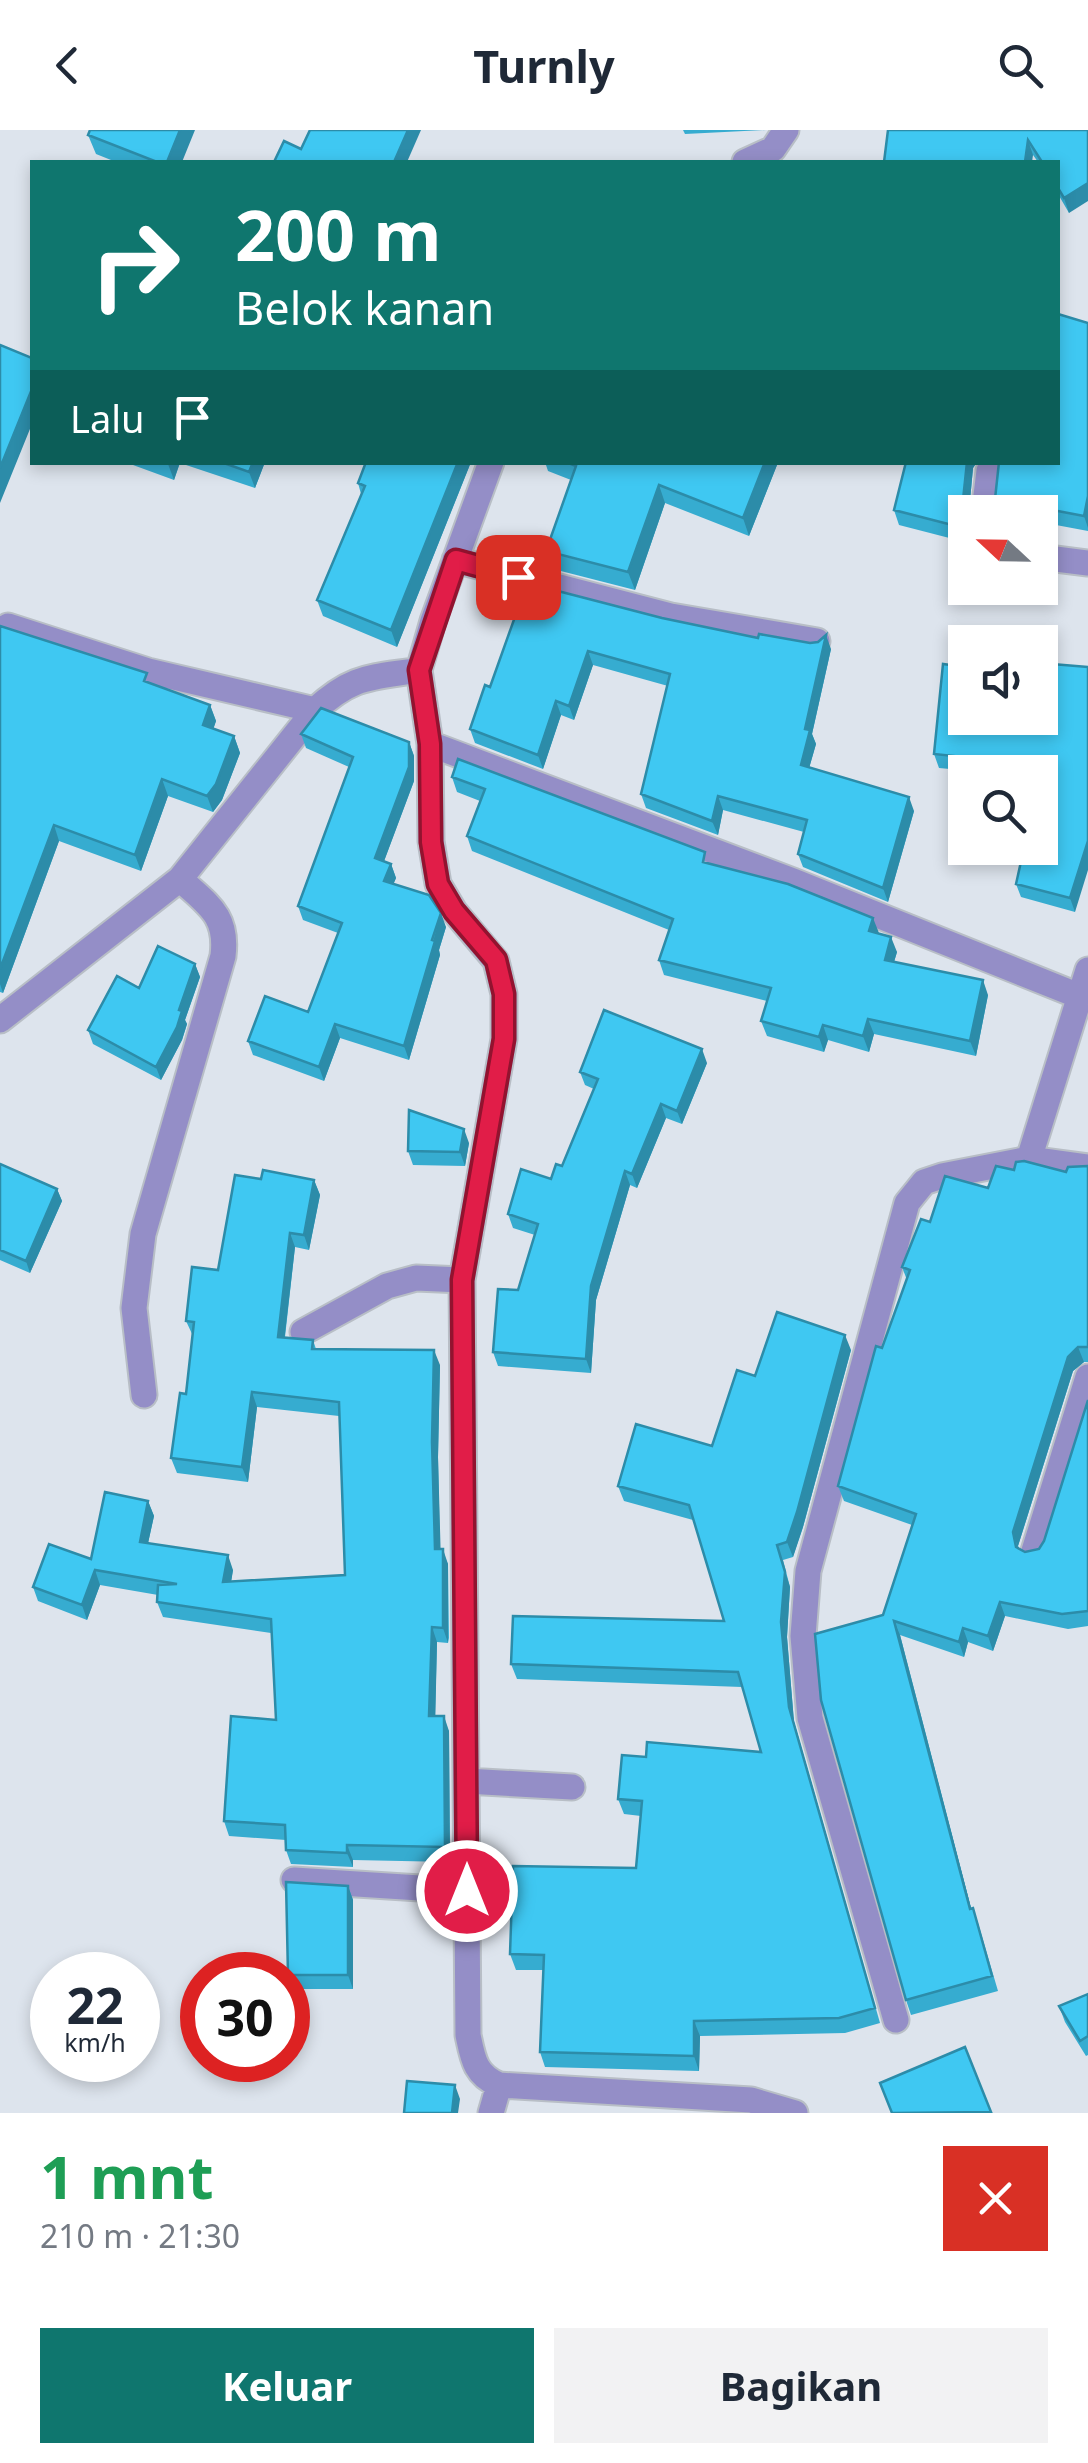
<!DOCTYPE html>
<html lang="id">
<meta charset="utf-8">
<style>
:root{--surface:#fff;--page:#f2f2f3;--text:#1f2937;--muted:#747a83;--accent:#0f766e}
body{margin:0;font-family:"Noto Sans",sans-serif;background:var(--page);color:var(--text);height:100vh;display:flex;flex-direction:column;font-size:38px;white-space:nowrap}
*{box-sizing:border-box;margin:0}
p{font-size:32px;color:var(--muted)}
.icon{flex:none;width:55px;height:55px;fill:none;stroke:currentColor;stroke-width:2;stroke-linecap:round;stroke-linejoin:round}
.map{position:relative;height:1983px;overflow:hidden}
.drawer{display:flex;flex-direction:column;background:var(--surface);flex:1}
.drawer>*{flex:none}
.guide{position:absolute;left:30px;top:30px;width:1030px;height:305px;border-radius:0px;box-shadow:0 5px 15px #0003;background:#0f766e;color:#fff;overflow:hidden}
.needle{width:65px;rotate:292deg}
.fabs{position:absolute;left:948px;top:365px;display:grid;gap:20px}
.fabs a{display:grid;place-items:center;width:110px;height:110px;border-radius:0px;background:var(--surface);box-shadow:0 5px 15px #0003;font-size:50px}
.speed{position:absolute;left:30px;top:1822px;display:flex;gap:20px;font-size:50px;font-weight:700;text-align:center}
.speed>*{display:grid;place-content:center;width:130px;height:130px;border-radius:50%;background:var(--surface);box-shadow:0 5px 15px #0003;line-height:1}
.speed small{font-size:25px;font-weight:400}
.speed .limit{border:15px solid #d22;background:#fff;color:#111}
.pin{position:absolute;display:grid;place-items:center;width:85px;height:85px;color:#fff;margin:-42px;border-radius:20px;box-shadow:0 5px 15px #0006}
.me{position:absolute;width:110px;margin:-55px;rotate:0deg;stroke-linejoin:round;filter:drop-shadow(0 0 8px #0008)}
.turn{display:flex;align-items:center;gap:35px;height:210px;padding:0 40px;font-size:45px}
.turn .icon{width:130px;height:130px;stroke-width:2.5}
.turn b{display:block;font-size:70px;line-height:85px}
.then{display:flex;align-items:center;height:95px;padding:0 40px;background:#0003;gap:20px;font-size:38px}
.round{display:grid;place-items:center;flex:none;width:105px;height:105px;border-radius:0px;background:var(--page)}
.head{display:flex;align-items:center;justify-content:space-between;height:170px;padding:0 40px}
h1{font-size:60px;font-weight:700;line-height:75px;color:#1e9e55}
.button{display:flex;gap:20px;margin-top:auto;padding:20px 40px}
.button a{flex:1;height:115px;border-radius:0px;background:var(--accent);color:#fff;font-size:40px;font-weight:700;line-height:115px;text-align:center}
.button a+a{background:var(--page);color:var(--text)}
header{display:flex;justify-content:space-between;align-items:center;height:130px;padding:0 40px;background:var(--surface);font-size:45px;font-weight:700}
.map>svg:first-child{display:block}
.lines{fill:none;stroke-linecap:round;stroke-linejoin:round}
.minor-casing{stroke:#b8bec6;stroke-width:29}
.minor{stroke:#948ec7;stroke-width:25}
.wall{fill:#36acd0}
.shaded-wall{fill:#2c8ca9}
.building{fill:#3fc8f2;stroke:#2c8ca9;stroke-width:2.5}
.route-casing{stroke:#92132f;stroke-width:25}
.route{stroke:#e11d48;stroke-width:18}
</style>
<header><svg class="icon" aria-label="back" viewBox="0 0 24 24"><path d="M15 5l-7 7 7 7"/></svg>Turnly<svg class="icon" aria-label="search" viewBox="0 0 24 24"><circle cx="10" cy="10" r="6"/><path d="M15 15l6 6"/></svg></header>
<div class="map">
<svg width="1088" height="1983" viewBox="0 0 1088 1983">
<rect width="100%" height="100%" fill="#dde4ed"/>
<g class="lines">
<defs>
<path id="minor" d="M745,32L773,19L786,0
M984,382L989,341
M1040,427L1088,433
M455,430L671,486L817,511
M8,496L148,541L315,580
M419,540L430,614L431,711L438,754L454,781L496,831L504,864V909L462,1150L468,1905C473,1929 475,1945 499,1955L751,1970L795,1983
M430,614L793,751L1079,866
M0,890L180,749L315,580C353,545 370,548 419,540L433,491L491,332
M1029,1029L1088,840
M303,1202L387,1156L416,1148L462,1150
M144,1265L134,1178L143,1104L223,826C228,785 208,775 180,749
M1034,1421L1088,1247
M466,1651L572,1657
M294,1750L467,1761
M896,1890L810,1588L803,1506L808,1441L907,1073L924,1052L942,1046L1029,1029L1088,1037
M491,1983L499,1955"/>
</defs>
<!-- minor casing -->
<use href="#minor" class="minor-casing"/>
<!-- minor -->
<use href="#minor" class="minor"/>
</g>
<!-- wall -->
<path class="wall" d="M683,0H766L685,4Z
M888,0H1088L1069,83L1058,64V32H1038L1033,25Z
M88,5L182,32H116L96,24Z
M1088,193V401L1040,392V382H1000L995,369Z
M132,332H265L255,358L180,333L174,350L133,335Z
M366,332H471L397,517L323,486L317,470L361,364L358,353Z
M545,332H776L777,335L749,406L665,373L635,460L553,439L546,421L571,350L548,341Z
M906,332H977L973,338L969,382H965L961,411L899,395L894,380Z
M662,488L758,508L831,519L812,604L816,614L809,638L914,681L888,772L803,737L798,724L804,702L723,680L718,705L646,678L641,664L668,556L593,535L574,590L561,585L543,639L475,613L470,599L490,557Z
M0,496L210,575L216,591L213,599L234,606L240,623L222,670L213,682L168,666L141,741L59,711L3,863L0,862Z
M1088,537L1075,782L1021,767L1016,754L1045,649H1040V642H983L939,638L934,624L965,588Z
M301,604L409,612L414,626V651L384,731L391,734L396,748L393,754L446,797L439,820L440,825L409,930L340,908L324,951L253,925L248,911L308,882L338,803L303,790L298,776L349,637L306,618Z
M452,647L709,733L878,804L897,822L894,832L988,865L976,926L874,904L869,922L828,910L824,922L767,906L761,891L767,871L664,845L659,830L669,800L472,721L467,706L480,671L457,662Z
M195,834L200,847L185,890L187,894L182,910L161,950L93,914L88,900L139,858Z
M707,933L682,994L666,988L637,1058L630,1055L596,1170L591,1243L498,1236L493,1222L518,1160L535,1105L513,1098L508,1084L551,1049L562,1036L594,959L585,955L580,942Z
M469,1013L465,1036L413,1035L408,1021Z
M0,1034L57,1059L62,1071L30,1143L0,1130Z
M1088,1036V1232H1084L1073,1241L1018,1416L1019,1418L1025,1422L1039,1419L1044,1411L1088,1270V1496L1068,1499L1005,1486L993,1521L968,1512L964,1527L900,1505L971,1778H973L978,1793L998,1861L911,1885L906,1870L883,1485L912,1395L844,1371L838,1356L882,1218L907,1150L902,1137L930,1092L988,1058L1014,1040L1066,1042Z
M261,1049L314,1050L320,1065L309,1120L295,1117L285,1207L313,1210L316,1219L440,1235L438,1327L440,1419L448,1434L449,1508L448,1513L437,1512L435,1586L449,1601L450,1732L353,1730V1737L291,1734L286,1720V1710L229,1706L224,1691L276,1590L271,1503L163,1487L157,1472L158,1465L100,1455L87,1490L38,1471L33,1457L91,1429L148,1371L154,1386L148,1413L233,1440L231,1451L345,1445L339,1286L257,1277L248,1352L177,1343L171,1328L186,1264L193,1206L186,1191L218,1140Z
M851,1220L803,1397L793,1427L783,1430L790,1457L787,1507L794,1592L880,1893L845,1903L700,1906L699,1941L545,1937L540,1922L543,1840H516L510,1824L636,1738L641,1686L624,1684L618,1669L646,1627L761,1622L742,1557L517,1549L511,1534L724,1491L693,1390L624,1371L618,1356L712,1316L755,1246Z
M348,1756L353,1770V1859H293L288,1845Z
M1088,1864V1925L1086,1926L1065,1892L1059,1876Z"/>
<!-- shaded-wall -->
<path class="shaded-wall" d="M180,0H195L182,32H167Z
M408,0H421L407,32H394Z
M1028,10L1033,25L1032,32H1025Z
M1088,53V71L1069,83L1064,68Z
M32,259V294L0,373V338Z
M168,332H180L174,350L168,334Z
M253,332H265L255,358L249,342Z
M458,332H471L397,517L391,500Z
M765,332H776L777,335L749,406L743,388Z
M967,332H977L973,338L969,382H965V397L961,411L956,396Z
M659,355L665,373L635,460L628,442Z
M1088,366V398L1084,386Z
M826,505L831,519L812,604L816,614L806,649L801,635L805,599Z
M588,521L593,535L574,590L569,576Z
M556,571L561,585L543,639L538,625Z
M210,575L216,591L209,612L203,595Z
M234,606L240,623L222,670L213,682L207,666Z
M409,612L414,626V651L380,742L375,728Z
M162,649L168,666L141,741L135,725Z
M718,666L723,680L718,705L712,691Z
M909,667L914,681L888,772L883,758Z
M54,695L59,711L3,863L0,854V839Z
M1088,711V740L1075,782L1070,768Z
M391,734L396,748L389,765L384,751Z
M441,783L446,797L439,820L440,825L409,930L404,916Z
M873,788L879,803L869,801Z
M891,807L897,822L890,845L885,830Z
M195,834L200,847L185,890L187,894L182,910L161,950L156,937L179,880Z
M983,850L988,865L976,926L970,911Z
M868,889L874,904L869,922L863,906Z
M335,894L340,908L324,951L319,937Z
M823,895L828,910L824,922L819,907Z
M702,919L707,933L682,994L677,981Z
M661,974L666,988L637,1058L632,1044Z
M464,999L469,1013L465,1036L460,1022Z
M625,1041L630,1055L596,1170L591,1243L586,1229L591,1156Z
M314,1050L320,1065L309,1120L304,1105Z
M57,1059L62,1071L30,1143L26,1131Z
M290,1103L295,1117L283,1221L278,1207Z
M845,1205L851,1220L803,1397L793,1427L787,1412Z
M1078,1217L1084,1232L1073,1241L1018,1416L1022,1431L1013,1402L1068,1227Z
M434,1220L440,1235L438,1327L441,1434L435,1419L432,1312Z
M252,1262L257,1277L248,1352L242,1337Z
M148,1371L154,1386L145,1427L140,1412Z
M777,1415L790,1457L787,1507L794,1592L880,1893L789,1577L781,1492Z
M443,1419L448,1434V1513L443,1498Z
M228,1425L233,1440L229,1466L223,1452Z
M95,1440L100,1455L87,1490L82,1475Z
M1000,1472L1005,1486L993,1521L988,1506Z
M894,1491L900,1505L975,1793L970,1779Z
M432,1497L437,1512L435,1601L429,1586Z
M963,1498L968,1512L964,1527L959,1512Z
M444,1586L449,1601L450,1732L445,1717Z
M347,1715L353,1730V1737L347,1723Z
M348,1756L353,1770V1859L348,1845Z
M694,1891L700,1906L699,1941L694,1926Z
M455,1955L460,1969L458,1983H452Z"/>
<!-- building -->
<path class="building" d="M90,0H180L167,32H157L88,5Z
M310,0H408L394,32H396H274L284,11L301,19Z
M888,0H1088V53L1064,68L1058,58V32H1042L1028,10L1025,32H884Z
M1058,184L1088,193V366L1084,386L995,369L999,332H1058Z
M0,215L32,228V259L0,338Z
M221,332H253L249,342Z
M366,332H458L391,500L317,470L365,356L358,353Z
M566,332H765L743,388L659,355L628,442L546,421L576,336Z
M906,332H967L963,370L956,396L894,380Z
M527,453L662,488L758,508L759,504L810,513L818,512L826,505L805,599L810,600L801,635L909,667L883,758L798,724L807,690L718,666L712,691L641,664L670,544L588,521L569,576L556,571L538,625L470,599L485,555L490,557Z
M0,496L147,543L144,551L210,575L203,595L234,606L216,654L207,666L162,649L135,725L54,695L0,839Z
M1040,533L1088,537V711L1070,768L1016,754L1024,718H1040V664L1049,636L934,624L943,534L965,537V588H1040Z
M321,578L409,612V637L375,728L391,734L384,751L429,765L441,783L432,810L435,811L404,916L335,894L319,937L248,911L265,866L308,882L342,793L298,776L353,627L301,604Z
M458,629L705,722L703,732L788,754L873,788L869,801L891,807L885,830L983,850L970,911L868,889L863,906L823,895L819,907L761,891L771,858L659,830L673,789L467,706L485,659L452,647Z
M158,816L195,834L179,880L182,881L177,897L156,937L88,900L117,846L139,858Z
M604,880L702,919L677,981L661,974L632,1044L625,1041L591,1156L586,1229L493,1222L498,1159L518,1160L538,1094L508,1084L521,1039L551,1049L556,1034L562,1036L598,949L580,942Z
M409,980L464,999L460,1022L408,1021Z
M1024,1031L1066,1042L1068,1037L1088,1036V1217H1078L1068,1227L1013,1402L1016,1417L1025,1422L1039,1419L1044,1411L1088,1270V1481L1062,1484L1000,1472L988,1506L963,1498L959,1512L894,1491L970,1779L973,1778L992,1846L906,1870L821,1570L815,1504L883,1485L916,1384L838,1356L876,1216L882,1218L910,1140L902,1137L921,1089L930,1092L945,1046L988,1058L996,1036L1014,1040L1016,1032Z
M0,1034L57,1059L26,1131L0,1120Z
M263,1040L314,1050L304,1105L290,1103L278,1207L313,1210L312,1219L434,1220L432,1312L435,1419H443V1498L432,1497L429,1586H444L445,1717L347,1715V1723L286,1720L285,1695L224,1691L231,1586L276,1590L271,1489L157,1472L158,1455L177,1454L95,1440L82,1475L33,1457L49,1414L91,1429L105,1362L148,1371L140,1412L228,1425L223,1452L345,1445L339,1272L252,1262L242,1337L171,1328L180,1263L186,1264L194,1192L186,1191L192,1137L218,1140L235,1045L261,1049Z
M777,1182L845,1205L797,1382L787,1412L777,1415L785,1442L781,1492L789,1577L875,1878L839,1888L694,1891V1926L540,1922L544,1825L510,1824L513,1736L636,1738L642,1671L618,1669L622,1625L646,1627L647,1612L761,1622L738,1542L511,1534L513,1486L724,1491L689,1375L618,1356L636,1294L712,1316L737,1240L755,1246Z
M286,1752L348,1756V1845H288Z
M1088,1864V1906L1080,1911L1059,1876Z
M965,1917L991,1982L892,1983L880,1953Z
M407,1951L455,1955L452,1983H404Z"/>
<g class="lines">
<defs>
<path id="route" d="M467,1761L462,1150L504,909V864L496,830L454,781L438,754L431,712L430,614L419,540L456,430L518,447"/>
</defs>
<!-- route casing -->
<use href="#route" class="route-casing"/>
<!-- route -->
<use href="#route" class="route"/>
</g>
</svg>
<div class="fabs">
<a><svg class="needle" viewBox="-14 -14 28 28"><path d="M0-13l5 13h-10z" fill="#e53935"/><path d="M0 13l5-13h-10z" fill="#747a83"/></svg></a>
<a><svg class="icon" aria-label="sound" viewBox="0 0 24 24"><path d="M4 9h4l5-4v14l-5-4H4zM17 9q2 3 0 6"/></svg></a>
<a><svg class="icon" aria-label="search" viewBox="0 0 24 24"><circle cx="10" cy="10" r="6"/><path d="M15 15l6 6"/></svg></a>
</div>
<div class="speed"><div>22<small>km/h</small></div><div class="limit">30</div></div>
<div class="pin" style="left:518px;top:447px;background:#d93025"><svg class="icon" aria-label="arrive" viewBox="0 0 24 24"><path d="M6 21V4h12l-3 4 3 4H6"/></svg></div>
<svg class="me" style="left:467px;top:1761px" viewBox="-20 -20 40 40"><circle r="17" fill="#e11d48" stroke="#fff" stroke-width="3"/><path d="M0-11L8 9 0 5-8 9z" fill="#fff"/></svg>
<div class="guide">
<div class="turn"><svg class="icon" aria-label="right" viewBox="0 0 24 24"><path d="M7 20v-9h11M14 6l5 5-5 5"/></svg><div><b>200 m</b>Belok kanan</div></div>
<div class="then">Lalu<svg class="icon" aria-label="arrive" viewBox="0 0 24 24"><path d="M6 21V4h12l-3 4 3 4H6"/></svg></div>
</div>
</div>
<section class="drawer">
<div class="head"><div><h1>1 mnt</h1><p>210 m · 21:30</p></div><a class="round" style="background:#d93025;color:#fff"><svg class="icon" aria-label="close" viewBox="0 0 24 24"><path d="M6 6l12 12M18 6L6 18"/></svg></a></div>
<div class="button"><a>Keluar</a><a>Bagikan</a></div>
</section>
